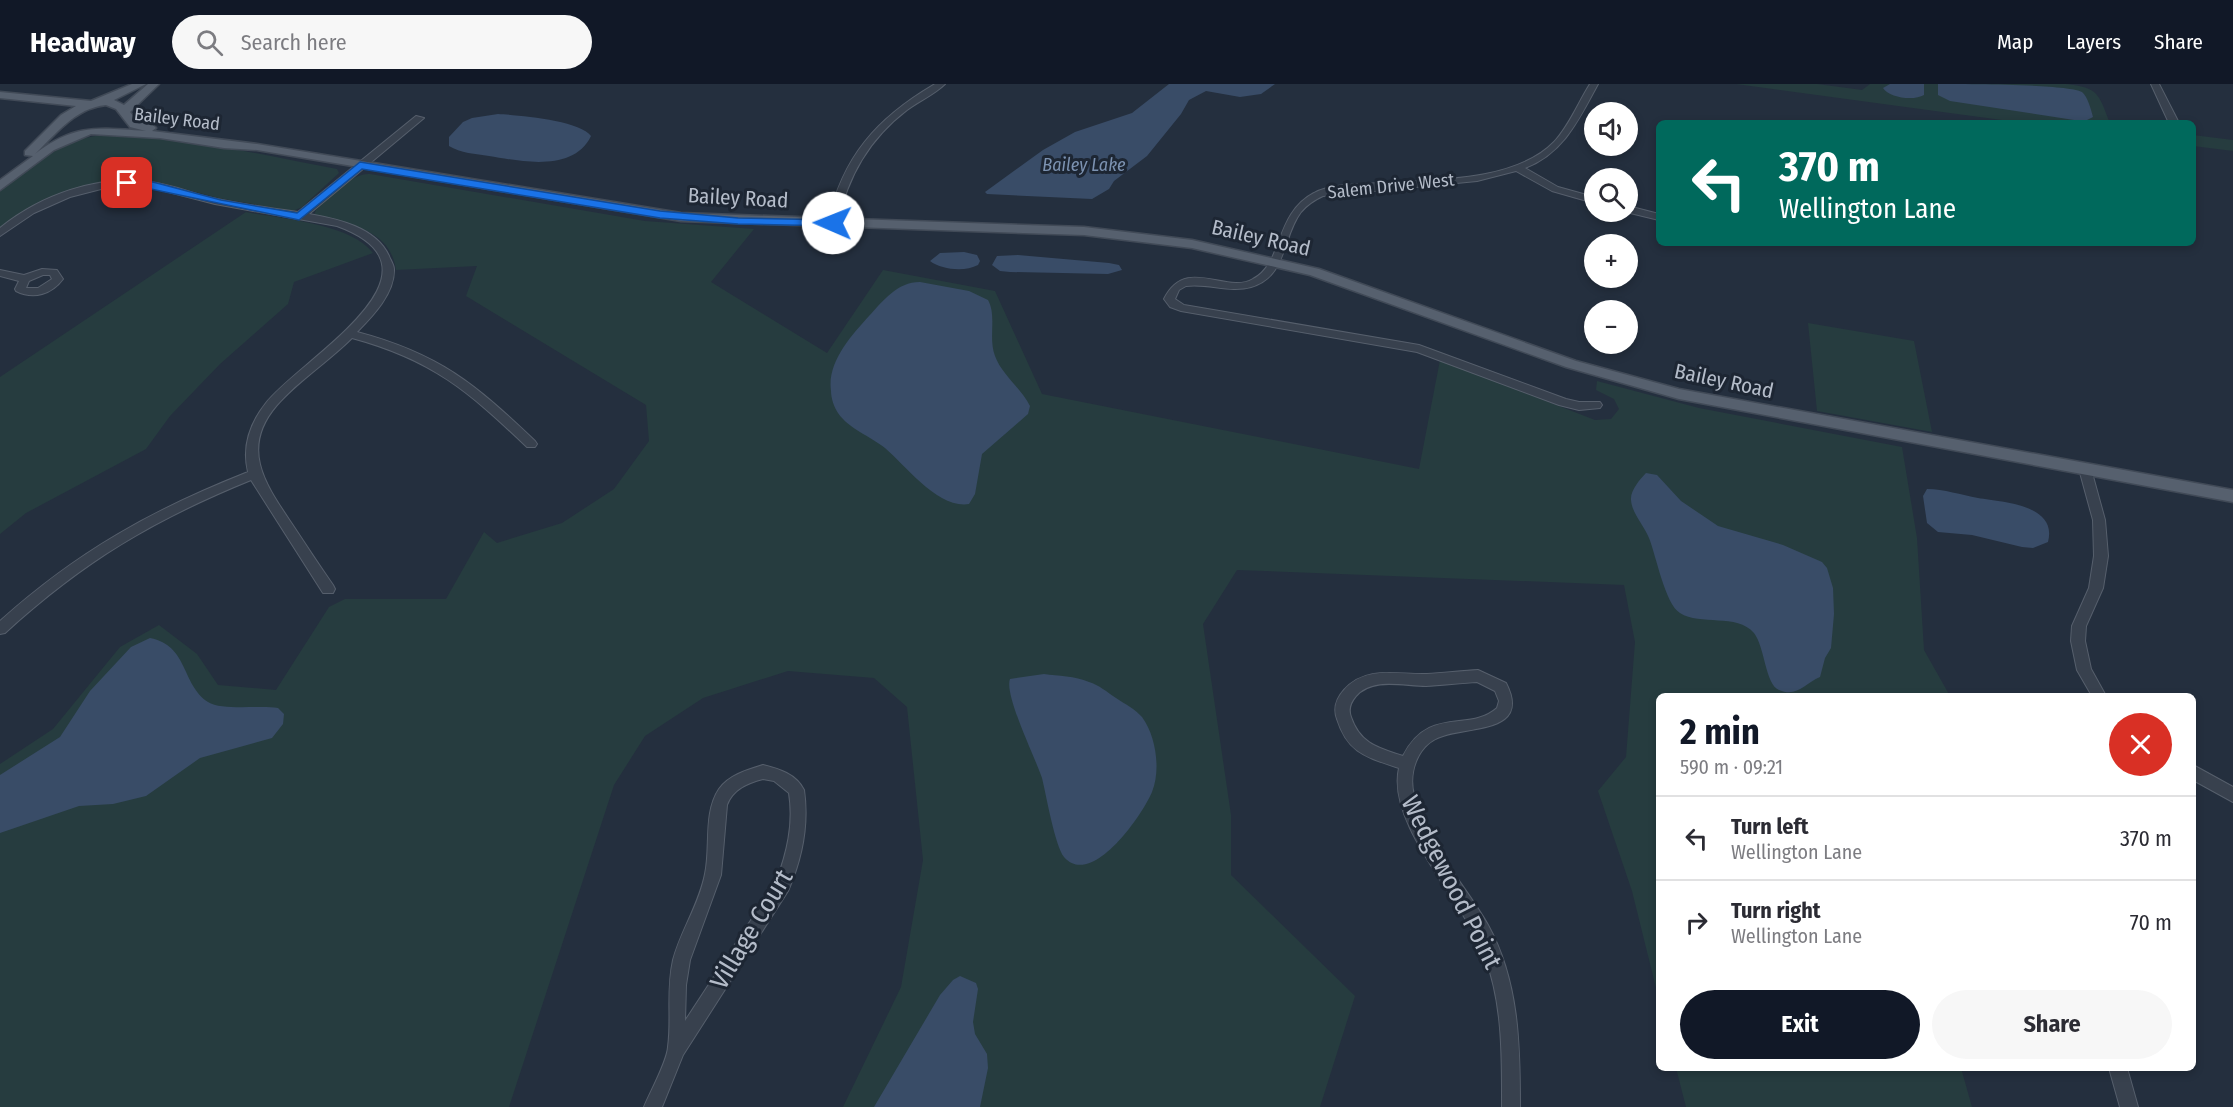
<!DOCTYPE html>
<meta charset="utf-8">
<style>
:root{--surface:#fff;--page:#f7f7f7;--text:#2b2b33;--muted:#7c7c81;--line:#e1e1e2;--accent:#111827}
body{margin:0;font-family:"Fira Sans Condensed",sans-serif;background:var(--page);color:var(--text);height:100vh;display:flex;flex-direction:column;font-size:22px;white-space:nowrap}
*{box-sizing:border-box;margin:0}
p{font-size:20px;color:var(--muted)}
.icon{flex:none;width:33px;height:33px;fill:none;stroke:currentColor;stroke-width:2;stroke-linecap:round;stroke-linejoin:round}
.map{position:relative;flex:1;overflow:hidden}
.drawer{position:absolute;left:1656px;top:609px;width:540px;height:378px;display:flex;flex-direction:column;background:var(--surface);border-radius:9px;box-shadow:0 3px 9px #0003}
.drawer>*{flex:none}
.top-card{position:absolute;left:1656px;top:36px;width:540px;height:126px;border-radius:9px;box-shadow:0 3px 9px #0003;background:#00695c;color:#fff;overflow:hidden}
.tools{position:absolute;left:1584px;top:18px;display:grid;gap:12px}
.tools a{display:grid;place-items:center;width:54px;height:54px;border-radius:50%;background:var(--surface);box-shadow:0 3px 9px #0003;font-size:30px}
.pin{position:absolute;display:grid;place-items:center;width:51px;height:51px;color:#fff;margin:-26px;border-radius:12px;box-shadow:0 3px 9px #0006}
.me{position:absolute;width:66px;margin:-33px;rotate:271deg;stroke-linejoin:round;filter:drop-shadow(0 0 4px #0008)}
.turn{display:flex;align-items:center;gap:21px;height:126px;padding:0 24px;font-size:27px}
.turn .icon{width:78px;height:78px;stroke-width:2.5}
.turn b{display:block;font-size:42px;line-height:51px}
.round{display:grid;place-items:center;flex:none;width:63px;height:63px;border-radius:32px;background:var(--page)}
.overview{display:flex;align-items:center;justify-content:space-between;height:102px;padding:0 24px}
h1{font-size:36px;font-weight:700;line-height:45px;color:var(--accent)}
.primary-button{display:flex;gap:12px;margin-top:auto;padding:12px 24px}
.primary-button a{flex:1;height:69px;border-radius:36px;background:var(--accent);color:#fff;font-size:24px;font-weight:700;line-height:69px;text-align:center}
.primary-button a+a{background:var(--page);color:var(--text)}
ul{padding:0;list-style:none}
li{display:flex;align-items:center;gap:18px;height:84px;padding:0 24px;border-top:2px solid var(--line)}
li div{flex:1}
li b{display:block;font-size:22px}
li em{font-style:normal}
header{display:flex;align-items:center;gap:36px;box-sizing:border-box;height:84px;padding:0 30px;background:var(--accent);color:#fff}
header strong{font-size:28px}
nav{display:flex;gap:33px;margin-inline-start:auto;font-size:21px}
.search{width:420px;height:54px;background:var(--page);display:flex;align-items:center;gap:15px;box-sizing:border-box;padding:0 21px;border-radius:33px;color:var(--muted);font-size:22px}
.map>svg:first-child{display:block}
.green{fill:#263c3f}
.water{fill:#394c67}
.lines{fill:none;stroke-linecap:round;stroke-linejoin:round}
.minor-casing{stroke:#565f6c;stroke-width:2}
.major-casing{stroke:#414a57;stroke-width:3}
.minor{fill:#38414e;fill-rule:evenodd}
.major{fill:#56606e;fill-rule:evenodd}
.route{fill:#1a73e8;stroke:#114b97;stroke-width:1.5}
.labels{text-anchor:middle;stroke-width:6;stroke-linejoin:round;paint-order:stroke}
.far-street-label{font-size:18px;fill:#b4bcc9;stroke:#1d2633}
.far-water-label{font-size:18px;font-style:italic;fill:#7c92b1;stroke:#1d2633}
.street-label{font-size:21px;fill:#b4bcc9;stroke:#1d2633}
.near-street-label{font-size:26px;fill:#b4bcc9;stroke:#1d2633}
</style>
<header>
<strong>Headway</strong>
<div class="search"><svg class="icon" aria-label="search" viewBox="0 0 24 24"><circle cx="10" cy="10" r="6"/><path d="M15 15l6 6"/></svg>Search here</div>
<nav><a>Map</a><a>Layers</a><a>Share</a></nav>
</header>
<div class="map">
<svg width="2233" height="1023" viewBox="0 0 2233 1023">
<rect width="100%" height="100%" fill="#242f3e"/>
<!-- green -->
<path class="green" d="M1736,0H1817L1862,6L1870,0H2066C2099,4 2098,9 2110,39H2024Z
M103,51C182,51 260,71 337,85L339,89L302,123L293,127L218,114L158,98L125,96L107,98L37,121L0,144V107C33,83 60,55 103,51Z
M2193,51L2233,56V67L2193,62Z
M370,90L645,137L754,145L711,198L827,269L883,186L995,207L1042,310L1419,385L1440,276L1595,336L1611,335L1619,325L1614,315L1596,306L1597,297L1699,324L1902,363L1917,454L1924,566L1950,612H1659V916L1632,807L1598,707L1626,673L1635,558L1624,501L1237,486L1203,540L1231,731V791L1355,912L1320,1023H843L901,903L923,776L907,623L874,594L788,587L703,614L645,652L614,701L509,1023H0V680L53,645L120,563L159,541L197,570L218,601L276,606L329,523L345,515H446L484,448L497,459L562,439L614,405L649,357L646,321L466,212L477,182L396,186C390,143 347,141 314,131L316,126C330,114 350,89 370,90Z
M246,128C282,135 350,139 373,169L294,198L288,220L220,280L170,332L146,365L26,429L0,450V293Z
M1808,239L1914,257L1932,348L1817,327Z
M1676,984H1961L1972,1023H1686Z"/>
<!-- water -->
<path class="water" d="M1169,0H1275L1261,10L1240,13L1206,7L1189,16L1181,30L1147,72L1114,97L1109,105L1092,115L987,110L985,108L1043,66L1075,48L1132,29Z
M1890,0H1924V11C1914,17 1889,14 1883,4Z
M1938,0C1963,0 2066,0 2082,8C2088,13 2091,26 2093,33L2087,36H2074L1950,17L1938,11Z
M498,30C517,31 580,36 591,52C573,89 520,77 489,72C476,70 460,69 449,62V53L463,38L472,34Z
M964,168L977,171L980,177L978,181C965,188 942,186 930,177L940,169Z
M1018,171L1109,179L1119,181L1122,186L1108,190L1010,188L1000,187L992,181L997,172Z
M920,198L969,207L988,216C997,232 988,254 995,272C1002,291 1021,304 1030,322L1028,330L982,370L975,410L969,420C938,425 906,382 885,364C870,352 849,345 838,329C834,323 831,314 831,307C827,278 851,252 869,232C883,217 897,198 920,198Z
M1646,389L1657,391L1681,417L1718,442L1783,461L1822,478L1827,484L1833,504L1834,530L1831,564L1825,574L1820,593C1805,599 1797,614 1779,606C1765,600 1765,563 1754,549C1737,529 1700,542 1680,529C1665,520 1656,471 1649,454C1644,441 1632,430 1631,416C1630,407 1640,395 1646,389Z
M1927,405C1944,405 1961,411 1978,414C2001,418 2058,420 2048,458L2033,464L2022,463L1972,451L1938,448L1927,439L1923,412Z
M150,554C189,562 181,600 208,618C222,627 260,621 278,624L284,630L283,640L272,654L200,674L146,712L113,720L79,722L0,749V691L60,653L90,607L131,563Z
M1044,590C1058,592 1075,592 1089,598C1099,601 1107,608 1116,614C1125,620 1135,625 1142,633C1156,652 1161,686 1152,708C1143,730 1092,805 1064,773C1055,762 1046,710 1042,694C1035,673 1004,611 1010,595Z
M960,892L976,899L978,905L973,938L975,950L987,970L988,984L980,1023H874L940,911L953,896Z"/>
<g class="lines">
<defs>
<path id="minor" d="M935,0H945C935,10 919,17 907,26C869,55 847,93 838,139L833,142L829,141L828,139C842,73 877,34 935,0Z
M1590,0H1598C1579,35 1564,69 1525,84L1558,103L1594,113V119L1552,107L1516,87L1477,97L1323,112C1314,116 1307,121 1301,128C1282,153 1287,193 1251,203C1230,209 1208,199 1186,202L1179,206L1175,215L1184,221L1419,261L1566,315L1579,318H1600L1602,321L1600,324L1579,326L1559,321L1417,268L1181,227L1170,223L1164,215C1186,171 1226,211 1253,195C1284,179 1274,130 1314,109C1330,100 1362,100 1381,99C1433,96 1515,98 1554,58C1569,42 1578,19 1590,0Z
M2151,0H2159L2179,39H2169Z
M416,32L424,34L309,130C337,135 376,143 389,172C390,175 394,181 394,185C395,209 373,232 357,248C440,270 475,300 535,357L537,360L535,363H527C468,307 433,276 352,254C328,278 299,296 277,321C239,365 266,401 292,440C306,461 319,481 333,501L335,505L333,509H323L251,396C153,436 84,477 5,549L0,550V537C78,467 152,426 248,388C242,363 250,339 266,319C299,276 460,187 337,142L215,120L157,105L124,103L105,104L70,113L34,129L0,152V144C41,111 97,91 150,98C170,100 188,108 208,113C238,120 268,124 298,128Z
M1628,122L1659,130V136L1626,128Z
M42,185L57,186L63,195C52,210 34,216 16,207L15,205L19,197L0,192V186L24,191ZM43,191H50L52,195L38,204H26L29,197Z
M2085,381L2091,385L2105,436L2108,472L2103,504L2086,542L2085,557L2091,585L2106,612H2092L2077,586L2071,557L2072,542L2089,504L2094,472L2093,436L2079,385Z
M1478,586L1506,599C1531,648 1473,642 1443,652C1418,659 1408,688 1414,711C1426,760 1464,799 1488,841C1519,897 1520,961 1520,1023H1502C1502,972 1503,921 1485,873C1466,819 1386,742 1399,684C1367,673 1348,670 1337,635C1333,624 1336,615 1344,606C1366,581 1397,591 1427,590C1444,589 1461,587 1478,586ZM1477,598L1495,607L1499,617L1497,624C1469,649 1429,621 1403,672C1379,664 1360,660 1351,633C1348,625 1350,619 1356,612C1373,593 1403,602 1426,602C1443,601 1460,599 1477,598Z
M763,681C779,685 796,690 804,706C809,741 802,775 788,807L683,971L662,1023H644C650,1008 667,978 668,963C672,934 666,907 673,876C681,846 699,821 705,790C711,763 703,729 719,705C729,691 747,686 763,681ZM763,695L774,697L789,709C794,740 787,769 776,798L685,937L686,901L690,876L721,791L727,721C733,705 748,699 763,695Z
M2193,681L2233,703V718L2193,696Z
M2109,984H2127L2138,1023H2120Z"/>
<path id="major" d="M132,0H146L114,16L124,21L148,0H159L130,28L138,38L154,42L156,44L152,47L257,60L681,129L1084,143L1192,156L1319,185L1576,277L1679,305L2233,406V418L1679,315L1566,283L1310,191L1192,164L1084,151L681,137L257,66L224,64L160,54L91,50L54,66L0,106V96L33,72L25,71V67L61,31L76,22L0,14V8L91,17ZM106,21L116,25L130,43L146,47C99,44 75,39 35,70C56,50 75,24 106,21Z"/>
</defs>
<!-- minor casing -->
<use href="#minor" class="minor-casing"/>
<!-- major casing -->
<use href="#major" class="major-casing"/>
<!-- minor -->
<use href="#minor" class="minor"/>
<!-- major -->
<use href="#major" class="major"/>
</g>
<!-- route -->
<path class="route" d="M360,78L660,127L738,134L833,136L838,139L833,142L738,140L660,134L362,85L299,136L122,99L127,96L153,98L221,116L297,129Z"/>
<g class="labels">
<!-- far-street labels -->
<g class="far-street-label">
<text transform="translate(177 35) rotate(7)" y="6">Bailey Road</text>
<text transform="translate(1391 102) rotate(-6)" y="6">Salem Drive West</text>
</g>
<!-- far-water labels -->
<g class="far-water-label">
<text x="1084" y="87">Bailey Lake</text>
</g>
<!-- street labels -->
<g class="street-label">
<text transform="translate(738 114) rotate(3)" y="7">Bailey Road</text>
<text transform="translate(1261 154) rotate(13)" y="7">Bailey Road</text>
<text transform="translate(1724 297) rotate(12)" y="7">Bailey Road</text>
</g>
<!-- near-street labels -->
<g class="near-street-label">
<text transform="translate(1452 798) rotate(63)" y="9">Wedgewood Point</text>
<text transform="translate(751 845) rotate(-59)" y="9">Village Court</text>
</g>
</g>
</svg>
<div class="tools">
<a><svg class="icon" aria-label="sound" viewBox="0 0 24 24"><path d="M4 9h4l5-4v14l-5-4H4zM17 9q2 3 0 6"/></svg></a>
<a><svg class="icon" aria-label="search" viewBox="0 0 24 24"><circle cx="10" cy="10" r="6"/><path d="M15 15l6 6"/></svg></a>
<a>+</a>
<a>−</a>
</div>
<div class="pin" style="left:127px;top:99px;background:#d93025"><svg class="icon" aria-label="arrive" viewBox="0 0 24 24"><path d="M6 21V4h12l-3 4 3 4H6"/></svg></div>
<svg class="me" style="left:833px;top:139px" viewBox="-20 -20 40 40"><circle r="19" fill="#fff"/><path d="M0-13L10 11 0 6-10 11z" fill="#1a73e8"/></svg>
<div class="top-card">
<div class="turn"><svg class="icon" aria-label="left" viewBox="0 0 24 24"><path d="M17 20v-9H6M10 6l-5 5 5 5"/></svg><div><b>370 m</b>Wellington Lane</div></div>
</div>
<section class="drawer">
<div class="overview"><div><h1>2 min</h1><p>590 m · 09:21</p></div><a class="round" style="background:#d93025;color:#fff"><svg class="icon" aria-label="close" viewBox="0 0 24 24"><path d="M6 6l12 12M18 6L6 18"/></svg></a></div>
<ul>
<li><svg class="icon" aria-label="left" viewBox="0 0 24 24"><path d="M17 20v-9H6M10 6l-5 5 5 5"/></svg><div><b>Turn left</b><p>Wellington Lane</p></div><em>370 m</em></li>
<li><svg class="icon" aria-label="right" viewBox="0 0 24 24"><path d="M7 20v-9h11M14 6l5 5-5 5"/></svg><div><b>Turn right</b><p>Wellington Lane</p></div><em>70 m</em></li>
</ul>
<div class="primary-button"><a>Exit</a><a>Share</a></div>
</section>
</div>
